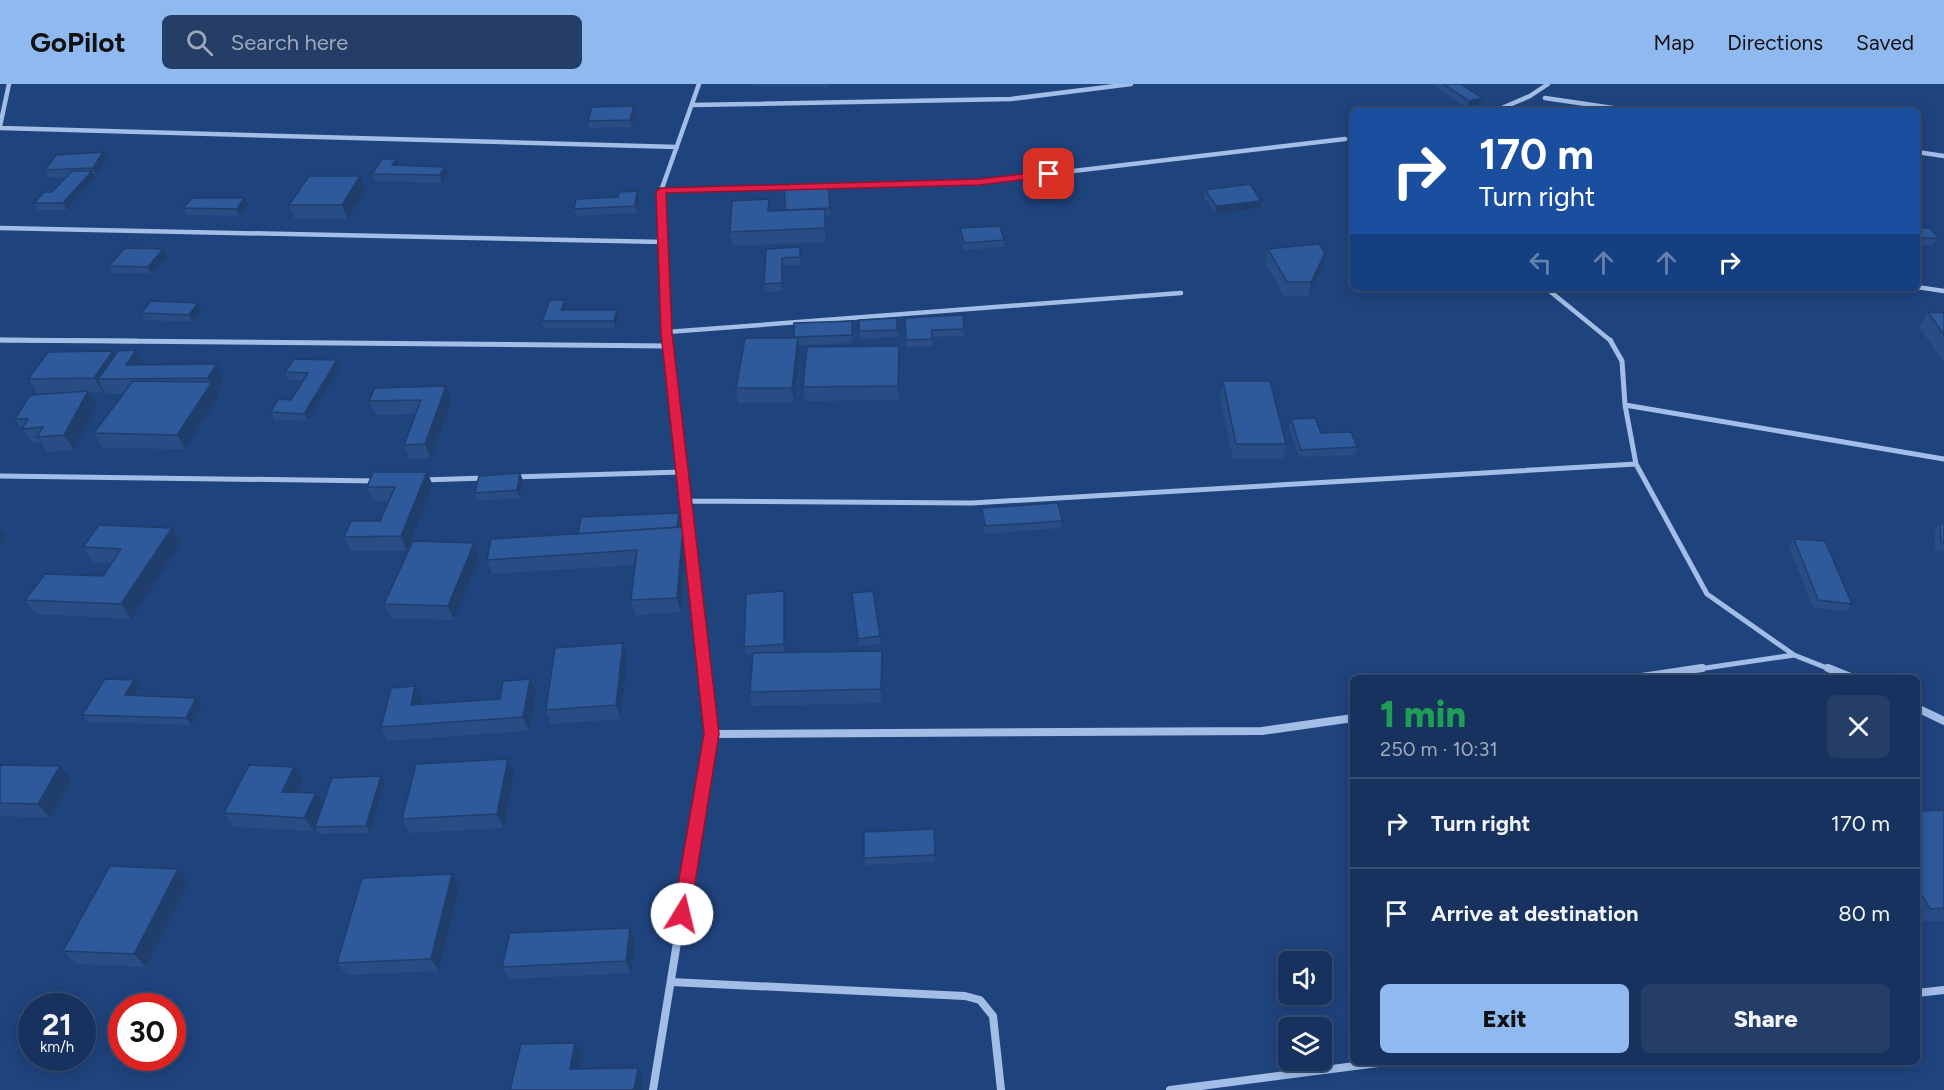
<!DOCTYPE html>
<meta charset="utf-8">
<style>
:root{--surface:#17325e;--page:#243e67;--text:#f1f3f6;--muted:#9eaabc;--line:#364d73;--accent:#90b9f0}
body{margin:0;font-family:Figtree,sans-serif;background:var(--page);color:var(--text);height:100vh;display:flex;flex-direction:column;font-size:22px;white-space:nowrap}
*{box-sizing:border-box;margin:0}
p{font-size:20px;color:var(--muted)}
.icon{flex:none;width:33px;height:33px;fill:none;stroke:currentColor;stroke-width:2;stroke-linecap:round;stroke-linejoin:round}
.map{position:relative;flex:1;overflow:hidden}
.drawer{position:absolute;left:1350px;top:591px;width:570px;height:390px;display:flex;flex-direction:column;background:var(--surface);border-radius:9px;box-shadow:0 3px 15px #0003,0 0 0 2px var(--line)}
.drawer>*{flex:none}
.hud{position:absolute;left:1350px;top:24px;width:570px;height:183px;border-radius:9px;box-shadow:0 3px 15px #0003,0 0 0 2px var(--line);background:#1a4fa0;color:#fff;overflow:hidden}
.tools{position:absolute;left:1278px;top:867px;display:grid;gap:12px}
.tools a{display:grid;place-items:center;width:54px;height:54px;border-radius:9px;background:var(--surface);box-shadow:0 3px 15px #0003,0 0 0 2px var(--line);font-size:30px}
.speed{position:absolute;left:18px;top:909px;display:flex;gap:12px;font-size:30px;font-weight:700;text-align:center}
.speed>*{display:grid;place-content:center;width:78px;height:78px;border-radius:50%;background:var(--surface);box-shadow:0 3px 15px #0003,0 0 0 2px var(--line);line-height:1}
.speed small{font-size:15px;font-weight:400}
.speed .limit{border:9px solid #d22;background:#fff;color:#111}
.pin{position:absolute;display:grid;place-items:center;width:51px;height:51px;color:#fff;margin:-26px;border-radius:12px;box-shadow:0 3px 9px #0006}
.me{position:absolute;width:66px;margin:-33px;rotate:9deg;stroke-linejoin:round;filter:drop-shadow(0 0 4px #0008)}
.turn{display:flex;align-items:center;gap:21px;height:126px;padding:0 30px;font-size:27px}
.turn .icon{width:78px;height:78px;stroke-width:2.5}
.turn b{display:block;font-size:42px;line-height:51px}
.lanes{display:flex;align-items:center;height:57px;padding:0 30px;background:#0003;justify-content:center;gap:30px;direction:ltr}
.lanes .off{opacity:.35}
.round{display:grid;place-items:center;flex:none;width:63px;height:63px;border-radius:9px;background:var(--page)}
.headline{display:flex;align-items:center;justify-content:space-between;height:102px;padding:0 30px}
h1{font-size:36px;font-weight:800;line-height:45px;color:#1e9e55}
.action{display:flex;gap:12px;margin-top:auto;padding:12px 30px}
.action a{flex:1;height:69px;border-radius:9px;background:var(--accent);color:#111;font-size:24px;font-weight:800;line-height:69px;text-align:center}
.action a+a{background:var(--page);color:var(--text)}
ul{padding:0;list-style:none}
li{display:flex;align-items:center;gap:18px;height:90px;padding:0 30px;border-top:2px solid var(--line)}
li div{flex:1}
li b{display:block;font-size:22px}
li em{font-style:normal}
header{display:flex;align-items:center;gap:36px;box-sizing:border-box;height:84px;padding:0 30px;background:var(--accent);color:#111}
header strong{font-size:28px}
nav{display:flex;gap:33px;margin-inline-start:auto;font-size:21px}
.search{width:420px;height:54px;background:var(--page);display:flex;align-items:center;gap:15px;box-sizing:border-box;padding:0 21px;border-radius:9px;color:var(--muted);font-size:22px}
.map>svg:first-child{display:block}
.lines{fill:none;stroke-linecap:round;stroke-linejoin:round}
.minor-far2{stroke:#a2bee7;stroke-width:4.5}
.minor-far1{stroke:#a2bee7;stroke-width:5}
.minor{stroke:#a2bee7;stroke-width:8}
.wall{fill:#284d85}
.shaded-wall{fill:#203e6c}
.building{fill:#2e599b;stroke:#203e6c;stroke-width:1.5}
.route{fill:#e11d48;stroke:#92132f;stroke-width:1.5}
</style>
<header>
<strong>GoPilot</strong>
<div class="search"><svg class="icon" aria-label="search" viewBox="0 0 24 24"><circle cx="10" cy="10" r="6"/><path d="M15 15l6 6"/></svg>Search here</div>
<nav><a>Map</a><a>Directions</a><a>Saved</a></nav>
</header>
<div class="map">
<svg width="1944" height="1006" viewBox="0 0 1944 1006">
<rect width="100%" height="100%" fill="#1f437d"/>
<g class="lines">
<!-- minor-far2 -->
<path class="minor-far2" d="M1545,14L1633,27
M692,21L1011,15L1131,0
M1495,27L1530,12L1548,0
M0,42L9,0
M0,44L677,63
M1917,68L1944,72
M661,107L980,98L1345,55
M0,144L663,158
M1917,203L1944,207
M1546,204L1611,257
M667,248L1181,209
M0,256L137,257
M668,257L661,107L699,0"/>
<!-- minor-far1 -->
<path class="minor-far1" d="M0,256L668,262
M668,256L704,586
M1610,256L1622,277L1625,321L1636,380L1707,510L1794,571L1832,586
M1625,321L1944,375
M0,392L377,397
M513,393L682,388
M423,396L485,394
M685,417L972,419L1636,380
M1692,586L1794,571"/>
<!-- minor -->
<path class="minor" d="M1828,584L1853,594
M1635,594L1702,584
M1917,624L1944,637
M711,650L1262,647L1353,634
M671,898L965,912L980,916L993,932L1001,1006
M1917,909L1944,906
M653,1006L711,650L704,584
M1170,1006L1386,978"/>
</g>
<!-- wall -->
<path class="wall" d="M752,0H829L828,3H753Z
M1431,0H1461L1479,20L1467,24Z
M634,22L636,29L632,43L589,44L588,37Z
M103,68L107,75L96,91H94L96,94L67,126H38L34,119L52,108L67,93L49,94L45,86Z
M396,75L398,82L448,90L442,99L375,97L372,90Z
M360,92L365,106L348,135H295L289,121Z
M828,103L830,131L826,132V158L732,162L730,148L771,127L786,126Z
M1205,106L1260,124L1215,130L1204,113Z
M639,114L637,129L576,132L574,125Z
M248,121L240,132L187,131L183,124Z
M960,144L1004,156V163L964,166L960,152Z
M1917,144L1938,154L1933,161H1917Z
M800,163V181L783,182V207L765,208L764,200L766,165Z
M163,165L167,173L152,190L113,189L109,182Z
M1268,165L1322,183L1308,212H1284L1265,179Z
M565,216L567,223L566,226L619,233L615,244H544L542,237Z
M202,226L193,238L145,236L141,229Z
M1928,228L1944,229V276H1942L1919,243Z
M897,234L898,253L860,255L859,247Z
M905,234L964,245V252L932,253L933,262L906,263Z
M794,239L853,244L852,259L799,261L800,269L794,318L738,319L736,304L794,254Z
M136,266L144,281L217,280L224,295L217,308L219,313L185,365L103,364L94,349L123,310H106L104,307L103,308L90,309L97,321L74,366L47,368L41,358L32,359L15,335L49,309L38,310L28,295L113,267L115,271Z
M900,277L899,316L805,317L803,303Z
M340,283L308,337L274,336L271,328L291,316L304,296H288L285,288Z
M1223,297L1286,360L1283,375H1233L1220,312Z
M446,302L452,316L431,374L410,375L404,361L415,330L376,331L369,317Z
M1291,335L1321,349L1357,363L1355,371L1299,373L1289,343Z
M427,388L433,402L407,467H351L344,453L380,437L389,417H374L367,403Z
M520,389L523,397L520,414L477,417L475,409Z
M982,424L1062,437L1061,444L985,450L982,432Z
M680,436L679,443H683L686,458L681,528L635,531L631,516L635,481L492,490L487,476L578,450Z
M1940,439L1944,440V468L1935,466L1934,446Z
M172,444L181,459L131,535L37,530L25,516L103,492L112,479L93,478L83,463Z
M1794,455L1852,520L1847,527L1813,524L1789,462Z
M474,459L479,474L454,536L391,534L384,520Z
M852,509L880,552V560L859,562Z
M785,515V568L766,569L883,581L882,619L752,622L750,608L753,570L746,571L744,563Z
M627,574L621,635L551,640L546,626Z
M139,603L134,611L196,614L202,621L191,641L88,638L82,631Z
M536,609L529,647L388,657L381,643L422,617L421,620L500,615Z
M508,675L514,689L504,744L410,749L402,735Z
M0,681L60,682L72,696L50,734L0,732Z
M381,692L385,699L370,749L319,750L315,744L314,747L234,743L224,729L303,697L298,708L316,709L323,720Z
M1944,726V837L1917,838V727Z
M934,745L935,778L865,781L864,774Z
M178,785L189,798L146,883L76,880L63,867Z
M452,790L460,803L439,887L347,891L337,879Z
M635,857L631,889L509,895L502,883Z"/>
<!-- shaded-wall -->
<path class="shaded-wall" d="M1482,14L1479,20L1467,24L1469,17Z
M634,22L636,29L632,43L630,36Z
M103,68L107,75L96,91L93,84Z
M396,75L399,82L392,81Z
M445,83L448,90L442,99L440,91Z
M92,87L96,94L67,126L63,119Z
M360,92L365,106L348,135L342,121Z
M637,107L639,114L637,129L635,122Z
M244,114L248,121L240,132L237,125Z
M1261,117L1260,124L1215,130L1216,122Z
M825,125L826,139V158L825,144Z
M163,165L167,173L152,190L148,183Z
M1325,169L1322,183L1308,212L1311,198Z
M782,174L783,182V207L782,199Z
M565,216L567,223L563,233L561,226Z
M198,219L202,226L193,238L189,231Z
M617,226L619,233L615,244L614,237Z
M798,254L800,269L794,318L792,304Z
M899,262L900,277L899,316L898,302Z
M136,266L144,281H126Z
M113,267L121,282L98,295L104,307L103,308L94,294Z
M337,276L340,283L308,337L304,330Z
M217,280L224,295L217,308L219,313L185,365L177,351L211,299L208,294Z
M446,302L452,316L431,374L425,360Z
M88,307L97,321L74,366L64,351Z
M427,388L433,402L407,467L401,452Z
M520,389L523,397L520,414L517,406Z
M679,429L680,436L678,455L676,448Z
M683,443L686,458L681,528L677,514Z
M172,444L181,459L131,535L121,520Z
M0,445L6,452L0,462Z
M474,459L479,474L454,536L448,522Z
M784,507L785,515V568L784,560Z
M623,559L627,574L621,635L616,621Z
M882,567L883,581L882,619L881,605Z
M530,595L536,609L529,647L523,633Z
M134,596L139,603L130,619L125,611Z
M415,602L422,617L418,635L411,621Z
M196,614L202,621L191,641L186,634Z
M508,675L514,689L504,744L497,730Z
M60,682L72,696L50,734L38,720Z
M294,683L303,697L291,722L282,708Z
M381,692L385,699L370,749L366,742Z
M316,709L325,723L314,747L304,734Z
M178,785L189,798L146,883L134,870Z
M452,790L460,803L439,887L431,875Z
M630,844L635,857L631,889L626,877Z
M575,959L582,971L576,997L570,985Z
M638,984L643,996L641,1006H634Z"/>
<!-- building -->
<path class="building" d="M1443,0H1461L1482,14L1469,17Z
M634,22L630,36L588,37L592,23Z
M103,68L93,84L45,86L56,71Z
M382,75H396L392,81L445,83L440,91L372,90Z
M72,87H92L63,119H34L44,108H52Z
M309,92H360L342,121H289Z
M1250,100L1261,117L1216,122L1205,106Z
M828,103L830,124L786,126L784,105Z
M637,107L635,122L574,125L576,115L618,113L619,108Z
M192,114H244L237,125L183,124Z
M769,115L768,127L825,125V144L730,148L732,117Z
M1000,142L1004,156L964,159L960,144Z
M1917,144H1930L1938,154H1920L1917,149Z
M1319,160L1325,169L1311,198H1287L1268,165Z
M800,163V173L782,174V199L764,200L766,165Z
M125,164L163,165L148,183L109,182Z
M550,216H565L561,226H617L614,237H542Z
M151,217L198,219L189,231L141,229Z
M1928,228L1944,229V251Z
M963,231L964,245L932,246V255L906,256L905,234Z
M897,234V246L859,247V236Z
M852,237V251L794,253V239Z
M745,254H798L792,304H736Z
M899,262L898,302L803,303L807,263Z
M136,266L126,281L217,280L208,294L98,295L118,267Z
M113,267L94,294L28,295L48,268Z
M294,275L337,276L304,330L271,328L278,315L291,316L308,289L285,288Z
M133,297L212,298L177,351L94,349Z
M1223,297H1270L1286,360H1236Z
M446,302L425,360L404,361L421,316L369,317L375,304Z
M88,307L64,351L37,353L43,343L22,345L28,335H15L30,311Z
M1315,334L1321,349L1351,348L1357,363L1301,366L1291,335Z
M373,388H427L401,452L344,453L351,437H380L395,403H367Z
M520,389L517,406L475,409L479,392Z
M1058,419L1062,437L985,442L982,424Z
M679,429L677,443L578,450L581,433Z
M1940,439L1944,440V459L1941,458Z
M99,441L172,444L121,520L25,516L45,490L103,492L121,465L83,463Z
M683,443L677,514L631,516L637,466L487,476L491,455Z
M1794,455L1825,457L1852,520L1818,516Z
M413,457L474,459L448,522L384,520Z
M784,507V560L744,563L746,510Z
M873,507L880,552L858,555L852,509Z
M623,559L616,621L546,626L555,564Z
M882,567L881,605L750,608L753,569Z
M105,595L134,596L125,611L196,614L186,634L82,631Z
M530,595L523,633L381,643L391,604L415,602L411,621L500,615L503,597Z
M508,675L497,730L402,735L416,680Z
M0,681L60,682L38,720L0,719Z
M249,681L294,683L282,708L316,709L304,734L224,729Z
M381,692L366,742L315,743L332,694Z
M1944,726V824L1930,825L1917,803V727Z
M934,745L935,771L864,774V748Z
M110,782L178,785L134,870L63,867Z
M452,790L431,875L337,879L362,794Z
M630,844L626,877L502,883L510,849Z
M575,959L570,985L638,984L634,1006H510L521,960Z"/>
<!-- route -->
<path class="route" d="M1049,87L1053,90L1052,92L980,101L666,109L672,249L719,650L690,830L688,836L682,838L676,836L673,830L704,650L661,249L656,107L661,104L980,95Z"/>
</svg>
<div class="tools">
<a><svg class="icon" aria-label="sound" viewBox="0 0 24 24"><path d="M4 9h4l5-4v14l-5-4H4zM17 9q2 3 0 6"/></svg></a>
<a><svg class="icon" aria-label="layers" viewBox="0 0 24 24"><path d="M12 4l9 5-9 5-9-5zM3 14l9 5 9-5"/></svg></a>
</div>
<div class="speed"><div>21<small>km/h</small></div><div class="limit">30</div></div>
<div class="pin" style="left:1049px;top:90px;background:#d93025"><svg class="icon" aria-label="arrive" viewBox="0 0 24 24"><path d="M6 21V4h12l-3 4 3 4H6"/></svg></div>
<svg class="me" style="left:682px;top:830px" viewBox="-20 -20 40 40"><circle r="19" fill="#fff"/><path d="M0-13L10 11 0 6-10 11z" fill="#e11d48"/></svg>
<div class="hud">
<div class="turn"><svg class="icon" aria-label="right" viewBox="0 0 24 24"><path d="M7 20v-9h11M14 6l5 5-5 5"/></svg><div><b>170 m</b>Turn right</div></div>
<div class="lanes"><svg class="icon off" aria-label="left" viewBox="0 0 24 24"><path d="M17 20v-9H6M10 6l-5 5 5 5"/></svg><svg class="icon off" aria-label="ahead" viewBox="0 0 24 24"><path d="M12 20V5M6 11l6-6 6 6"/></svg><svg class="icon off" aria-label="ahead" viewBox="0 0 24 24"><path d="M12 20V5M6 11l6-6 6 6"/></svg><svg class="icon" aria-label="right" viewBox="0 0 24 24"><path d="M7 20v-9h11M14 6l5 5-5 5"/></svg></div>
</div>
<section class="drawer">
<div class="headline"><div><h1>1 min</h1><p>250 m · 10:31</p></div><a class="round"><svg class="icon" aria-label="close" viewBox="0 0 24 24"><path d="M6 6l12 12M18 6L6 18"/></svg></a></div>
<ul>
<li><svg class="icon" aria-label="right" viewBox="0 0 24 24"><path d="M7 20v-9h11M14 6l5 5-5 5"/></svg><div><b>Turn right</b></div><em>170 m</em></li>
<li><svg class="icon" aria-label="arrive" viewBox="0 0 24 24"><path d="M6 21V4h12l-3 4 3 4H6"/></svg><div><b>Arrive at destination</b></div><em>80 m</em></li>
</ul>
<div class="action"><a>Exit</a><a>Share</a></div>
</section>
</div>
